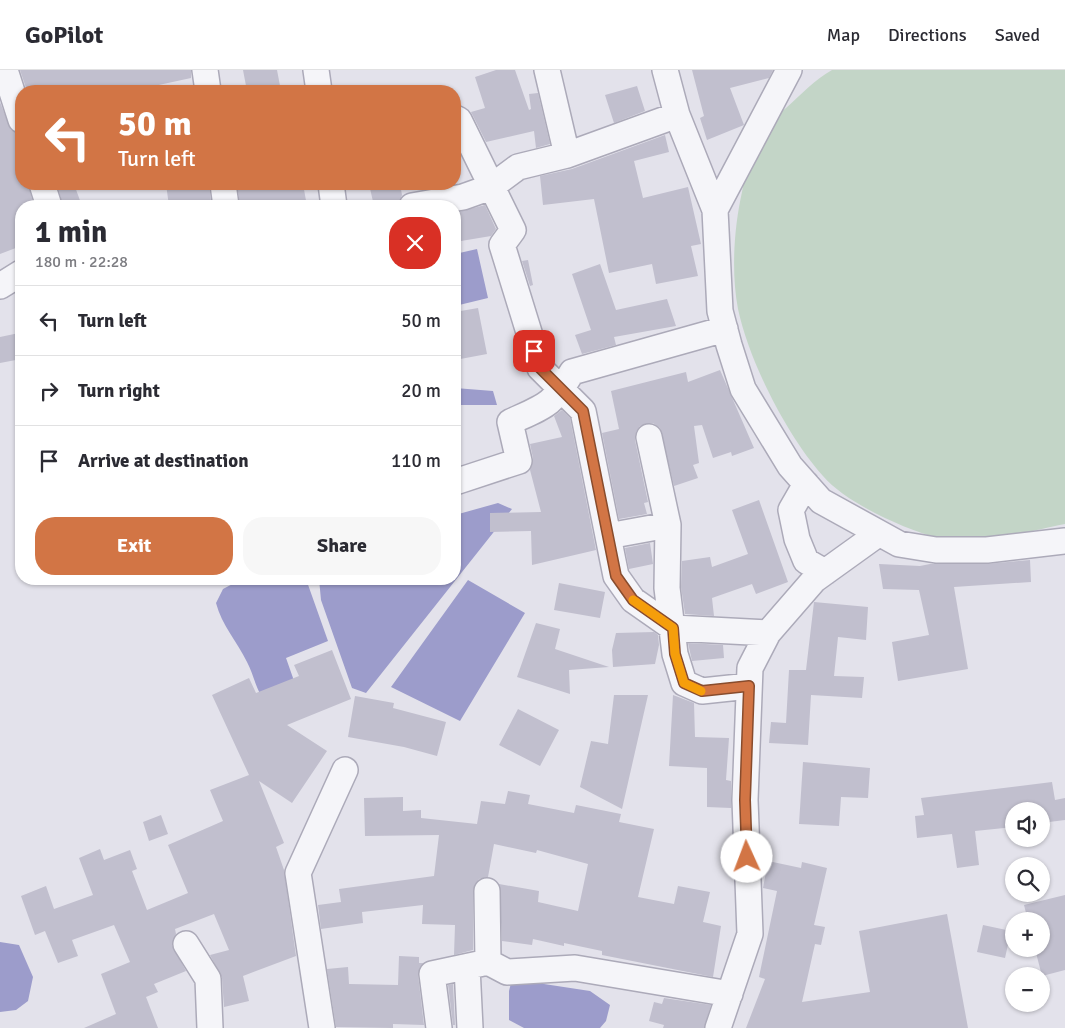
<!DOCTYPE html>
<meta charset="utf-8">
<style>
:root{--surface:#fff;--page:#f7f7f7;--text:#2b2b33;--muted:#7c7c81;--line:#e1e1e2;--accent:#d27545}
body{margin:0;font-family:Signika,sans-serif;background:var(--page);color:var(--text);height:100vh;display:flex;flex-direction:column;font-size:19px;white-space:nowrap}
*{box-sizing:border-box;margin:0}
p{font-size:16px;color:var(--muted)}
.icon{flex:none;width:28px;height:28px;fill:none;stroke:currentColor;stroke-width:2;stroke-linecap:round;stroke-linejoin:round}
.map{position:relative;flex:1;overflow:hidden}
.sheet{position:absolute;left:15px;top:130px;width:446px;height:385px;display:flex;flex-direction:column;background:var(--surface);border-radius:20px;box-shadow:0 1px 4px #0004}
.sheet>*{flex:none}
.banner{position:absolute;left:15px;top:15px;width:446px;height:105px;border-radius:20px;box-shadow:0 1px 4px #0004;background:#d27545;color:#fff;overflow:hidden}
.buttons{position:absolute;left:1005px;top:732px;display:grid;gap:10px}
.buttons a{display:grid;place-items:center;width:45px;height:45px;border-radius:50%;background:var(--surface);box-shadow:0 1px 4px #0004;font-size:25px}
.pin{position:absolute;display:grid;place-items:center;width:42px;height:42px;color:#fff;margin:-21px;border-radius:10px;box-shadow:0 2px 8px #0006}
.me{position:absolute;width:55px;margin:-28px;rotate:358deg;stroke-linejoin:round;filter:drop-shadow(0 0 4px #0008)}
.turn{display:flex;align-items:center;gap:18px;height:105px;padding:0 20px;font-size:22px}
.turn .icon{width:65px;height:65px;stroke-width:2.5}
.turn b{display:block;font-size:35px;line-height:42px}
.round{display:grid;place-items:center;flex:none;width:52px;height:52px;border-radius:20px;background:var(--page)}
.head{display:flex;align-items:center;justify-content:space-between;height:85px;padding:0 20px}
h1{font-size:30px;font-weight:700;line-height:38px}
.action{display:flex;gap:10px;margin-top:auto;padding:10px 20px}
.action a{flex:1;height:58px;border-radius:20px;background:var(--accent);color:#fff;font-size:20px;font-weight:700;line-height:58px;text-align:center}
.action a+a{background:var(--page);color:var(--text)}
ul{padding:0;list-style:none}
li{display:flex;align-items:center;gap:15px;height:70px;padding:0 20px;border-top:1px solid var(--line)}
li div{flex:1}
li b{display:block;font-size:19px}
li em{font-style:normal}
header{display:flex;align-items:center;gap:30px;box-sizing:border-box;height:70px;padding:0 25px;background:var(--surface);border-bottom:1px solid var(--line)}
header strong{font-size:24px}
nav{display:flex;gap:28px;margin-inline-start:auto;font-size:18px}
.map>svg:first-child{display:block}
.green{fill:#c3d5c7}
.water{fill:#9c9ccb}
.building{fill:#c1bfce}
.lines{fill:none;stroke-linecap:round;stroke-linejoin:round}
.minor-casing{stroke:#acaab9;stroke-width:28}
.minor{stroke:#f5f5f9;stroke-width:25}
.route-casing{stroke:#884c2d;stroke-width:12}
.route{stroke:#d27545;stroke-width:9}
.slow{stroke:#f59e0b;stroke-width:9}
</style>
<header>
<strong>GoPilot</strong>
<nav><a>Map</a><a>Directions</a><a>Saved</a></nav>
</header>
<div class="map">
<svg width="1065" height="958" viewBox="0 0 1065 958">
<rect width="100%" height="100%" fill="#e3e2eb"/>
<!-- green -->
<path class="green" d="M832,0H1065V454C1029,461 973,477 938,468C904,459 846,433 823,406C787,366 749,291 738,239C731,202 734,158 742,122C746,101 751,76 763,58C769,51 779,44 786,38C802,24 814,10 832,0Z"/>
<!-- water -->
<path class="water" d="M477,179L488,228L455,236V184Z
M455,318L493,321L497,335H455Z
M498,433L512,439L366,623L352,618L321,530L319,509H455V445Z
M242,509H306L328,571L286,588L305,642L262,627C255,616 253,603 247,592C237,571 222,556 216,533L223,519Z
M468,510L525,543L460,651L391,617Z
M0,872L19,875L33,907L28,931L16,940L0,942Z
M511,913L544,914L590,921L610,935L606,951L600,958H524L509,950V921Z"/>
<!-- building -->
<path class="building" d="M20,0H191V8L131,21H27Z
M243,0H277L281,21H247Z
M496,0H515L529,40L531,39L529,24L538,23L550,74L536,78L534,61L486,72L471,42L485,38L475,7Z
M692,0H773L769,8L730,18L744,55L707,70L700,48L704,46Z
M637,16L645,41L614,53L605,25Z
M0,32L11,60L21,64V114H28L34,136H21V176L0,184Z
M665,65L669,82L634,91L643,128L688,117L701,174L691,176L698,206L656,214L652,194L609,203L594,129L543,135L540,106L572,99Z
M57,114H74L82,136H63Z
M166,114H209L211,131L202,133V136H169Z
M237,114H303L307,136H240Z
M369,114H400L402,125L398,136H374Z
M485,135L496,159L491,166L455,172V143Z
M528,190L533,215L530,216L522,191Z
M600,194L616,240L667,229L676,256L614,267L616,275L582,284L575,265L591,260L572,204Z
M478,238L487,284L455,290V242Z
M19,263L21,289L0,293V267Z
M720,300L754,378L732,386L731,382L713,388L702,355L694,356L699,393L693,395L698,408L674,416L660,358L653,353L640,356L636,362L635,370L648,432L644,433L647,444L619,449L602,363L619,359L611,321L686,302L688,312Z
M562,340L570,348L596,480L532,495L531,461L490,462V443L541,442L530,400L533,388L530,374L562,367L554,346Z
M759,430L788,512L756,524L752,514L712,528L714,546L685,544L681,517L682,491L710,487L712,497L748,484L732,440Z
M650,473L653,494L629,499L625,478Z
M1030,490L1031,512L954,517L968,599L898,611L892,572L929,565L919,520L883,519L879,494L920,496L930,494H987Z
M559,513L605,522L600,548L554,540Z
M814,532L868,537L866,570L838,567L834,606L864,607L862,628L811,625L808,675L769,673L771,652L786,653L789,600H806Z
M536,553L560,559L555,579L609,597L569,600L570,624L517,607Z
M654,562L658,565L659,575L655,594L613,597L612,580L616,563Z
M688,573L723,575L724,588L692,591Z
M332,580L351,629L287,655L327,681L292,733L259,711L284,773L276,777L284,800L296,886L243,906L249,931L224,937L222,908L210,885L229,880L214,844L175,859L176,864L172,875L186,901L154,914L158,922L146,927L158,958H84L116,944L101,904L130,892L114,855L72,870L78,886L58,893L45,861L35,865L21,826L46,816L54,839L93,825L79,788L100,779L104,790L130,780L137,799L132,801L147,840L188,823L168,775L223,751L210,720L249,705L212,625L249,608L256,623L299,606L294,595Z
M614,625H648L622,739L580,717L591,671L608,674Z
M673,625L694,633L695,667L729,668L726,710L731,711V738L707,737V698L669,696Z
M355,626L394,633L393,638L446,652L437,686L404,677L348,667Z
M518,639L559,660L540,696L499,675Z
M803,692L870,698L868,728L841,727L839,756L799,754Z
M1052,712L1055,730L1065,728V750L1041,753V741H1014V757L975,761L979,795L957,798L952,764L917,768L915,746L924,745L921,728Z
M508,721L530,725L528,734L574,743L576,735L621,744L619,752L654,759L638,827L674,834L678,816L710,822L703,852L721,856L713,907L602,885V881L564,873V876L533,869L532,875L502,871L499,814L539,821L538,832L578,841L588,794L537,780L536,783L494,774L488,807L479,809L473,821V880L454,885L455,855L422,854L423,835L362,842L363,853L321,859L318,835L341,832L339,819L434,806L439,765L365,766L364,728L403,727V741L421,740V748L477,754L481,731L505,734Z
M161,745L168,764L149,771L143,752Z
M768,791L801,798L802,792L827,798L814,855L825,857L821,875L815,874L802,932L870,922L859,861L947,844L968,958H746L765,909L759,907L777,821L763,818Z
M1065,825V900L1042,906L1035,879H1041V851H1028L1024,835Z
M983,855L1011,861L1005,888L977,882Z
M399,886L419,887V893H423L418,905L424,955L393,954V958L336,957L327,899L348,897L349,914L398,915Z
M453,914L455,955H453L448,915Z
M664,928L711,935L704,958H663L664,955L649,951L654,932L662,934Z"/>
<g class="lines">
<defs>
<path id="minor" d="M5,0L21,50
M205,0L208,21
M316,0L319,21
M547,0L567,85
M665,0L677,45L715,140L720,241L729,275L743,319L790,396L821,431L899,474L936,480H987L1065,471
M455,48L459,50L513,160L502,175L540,298L583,341L616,506L633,530L673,558L768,563
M42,114L49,136
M223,114L226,136
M331,114L334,136
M412,136L463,127L491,117L518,97L567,85L677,45
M715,140L789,0
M0,216L21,203
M649,367L668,455L667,518L675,584L684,613L702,621L749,616
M455,412L519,391L510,352C545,336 552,336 572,302L725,259
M806,414L791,440L797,469L806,491L825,502
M608,466L668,455
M487,821L488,892L507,902L575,898L730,924
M186,874L208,909L210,958
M467,897L470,958
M322,958L298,803L345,700
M439,958L432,904L488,892
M718,958L750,864L745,730L750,598L768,563L814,510L878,464"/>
</defs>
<!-- minor casing -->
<use href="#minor" class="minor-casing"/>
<!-- minor -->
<use href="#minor" class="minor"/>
</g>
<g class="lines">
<defs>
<path id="route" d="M534,281L540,298L583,341L616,506L633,530L673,558L675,584L684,613L702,621L749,616L745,730L747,787"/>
</defs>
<!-- route casing -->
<use href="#route" class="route-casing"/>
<!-- route -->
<use href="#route" class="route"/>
<!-- slow -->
<path class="slow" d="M633,530L673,558L675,584L684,613L701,621"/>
</g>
</svg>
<div class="buttons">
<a><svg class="icon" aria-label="sound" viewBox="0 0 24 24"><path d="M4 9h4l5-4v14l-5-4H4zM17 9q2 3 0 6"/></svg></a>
<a><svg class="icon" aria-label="search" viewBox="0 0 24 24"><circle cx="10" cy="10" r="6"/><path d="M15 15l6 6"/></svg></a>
<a>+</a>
<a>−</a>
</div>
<div class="pin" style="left:534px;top:281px;background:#d93025"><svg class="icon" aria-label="arrive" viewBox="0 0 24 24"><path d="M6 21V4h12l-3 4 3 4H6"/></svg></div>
<svg class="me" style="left:747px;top:787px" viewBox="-20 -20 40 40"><circle r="19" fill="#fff"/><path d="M0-13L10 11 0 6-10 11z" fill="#d27545"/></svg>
<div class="banner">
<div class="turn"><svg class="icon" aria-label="left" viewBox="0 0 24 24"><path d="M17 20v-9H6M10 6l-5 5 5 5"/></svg><div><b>50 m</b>Turn left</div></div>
</div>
<section class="sheet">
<div class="head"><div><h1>1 min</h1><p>180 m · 22:28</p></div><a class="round" style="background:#d93025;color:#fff"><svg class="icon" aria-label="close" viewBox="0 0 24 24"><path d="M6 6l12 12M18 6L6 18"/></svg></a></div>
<ul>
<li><svg class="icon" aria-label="left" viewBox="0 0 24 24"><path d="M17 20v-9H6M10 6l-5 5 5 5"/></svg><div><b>Turn left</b></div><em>50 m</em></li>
<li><svg class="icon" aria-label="right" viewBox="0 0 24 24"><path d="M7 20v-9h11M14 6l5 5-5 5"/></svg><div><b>Turn right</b></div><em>20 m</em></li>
<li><svg class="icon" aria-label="arrive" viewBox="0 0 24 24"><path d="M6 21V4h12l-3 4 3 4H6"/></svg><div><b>Arrive at destination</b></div><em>110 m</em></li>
</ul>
<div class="action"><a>Exit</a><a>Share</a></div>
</section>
</div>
